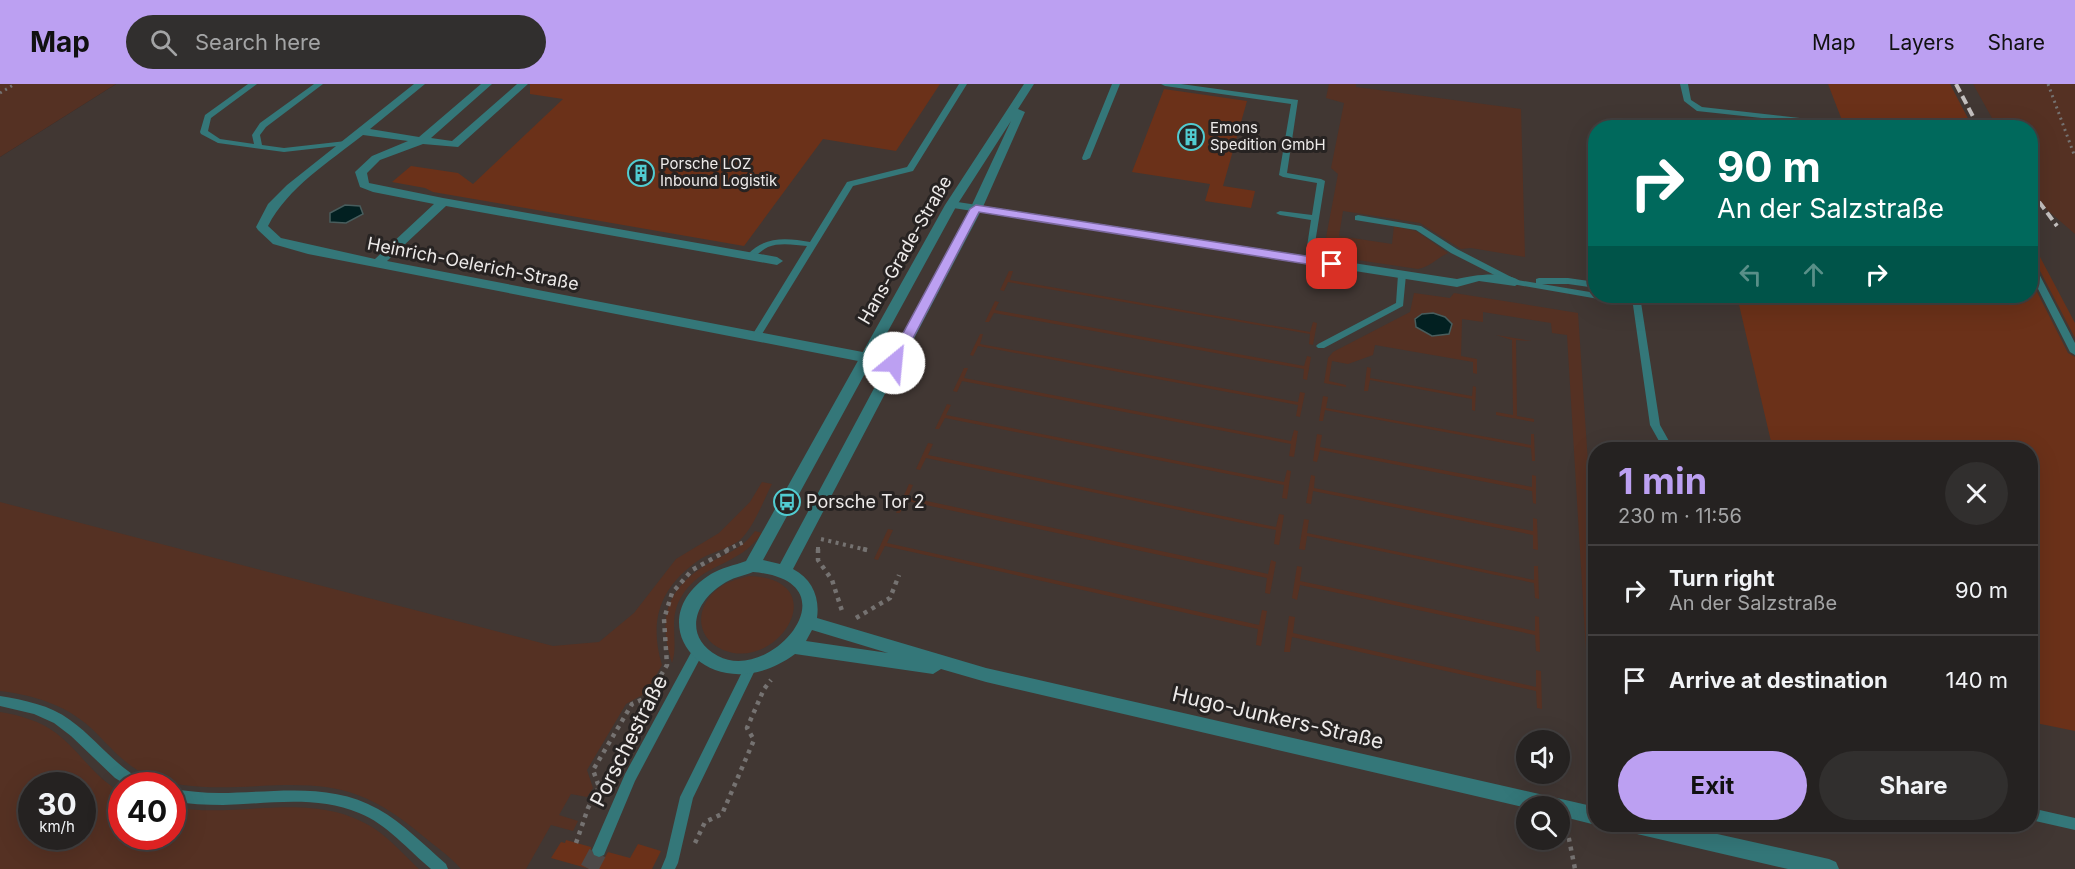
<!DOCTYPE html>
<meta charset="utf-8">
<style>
:root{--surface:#252221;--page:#312f2e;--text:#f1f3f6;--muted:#a3a4a5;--line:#423f3f;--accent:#bca0f2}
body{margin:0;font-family:Inter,sans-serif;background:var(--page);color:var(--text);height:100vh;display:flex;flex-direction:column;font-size:22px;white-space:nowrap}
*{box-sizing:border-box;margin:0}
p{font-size:20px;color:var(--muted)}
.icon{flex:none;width:33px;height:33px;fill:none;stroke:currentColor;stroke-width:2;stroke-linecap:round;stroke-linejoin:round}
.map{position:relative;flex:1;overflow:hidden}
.details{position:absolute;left:1588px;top:358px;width:450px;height:390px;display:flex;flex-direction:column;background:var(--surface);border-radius:24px;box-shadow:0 6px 24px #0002,0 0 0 2px var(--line)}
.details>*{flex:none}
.banner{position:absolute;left:1588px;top:36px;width:450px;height:183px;border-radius:24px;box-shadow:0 6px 24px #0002,0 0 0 2px var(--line);background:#00695c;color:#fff;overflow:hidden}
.controls{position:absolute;left:1516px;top:646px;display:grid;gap:12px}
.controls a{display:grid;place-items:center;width:54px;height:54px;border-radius:50%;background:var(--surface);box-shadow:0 6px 24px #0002,0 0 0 2px var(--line);font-size:30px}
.speed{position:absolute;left:18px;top:688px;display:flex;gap:12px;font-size:30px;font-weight:700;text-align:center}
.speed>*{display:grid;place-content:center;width:78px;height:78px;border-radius:50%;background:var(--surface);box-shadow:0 6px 24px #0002,0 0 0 2px var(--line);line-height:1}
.speed small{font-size:15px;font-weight:400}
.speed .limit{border:9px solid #d22;background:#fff;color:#111}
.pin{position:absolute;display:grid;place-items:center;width:51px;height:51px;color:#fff;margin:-26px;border-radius:12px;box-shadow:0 3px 9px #0006}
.me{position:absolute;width:66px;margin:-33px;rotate:28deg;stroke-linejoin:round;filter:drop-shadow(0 0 4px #0008)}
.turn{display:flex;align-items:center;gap:21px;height:126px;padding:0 30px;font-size:27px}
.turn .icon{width:78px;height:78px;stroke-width:2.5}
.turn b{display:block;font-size:42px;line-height:51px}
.lanes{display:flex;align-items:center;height:57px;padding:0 30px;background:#0003;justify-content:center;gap:30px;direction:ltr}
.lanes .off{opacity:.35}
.round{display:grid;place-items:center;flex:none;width:63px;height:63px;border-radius:32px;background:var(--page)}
.headline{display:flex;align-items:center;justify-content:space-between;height:102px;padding:0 30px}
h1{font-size:36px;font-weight:700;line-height:45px;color:var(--accent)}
.button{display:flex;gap:12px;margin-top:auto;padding:12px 30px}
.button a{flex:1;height:69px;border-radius:36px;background:var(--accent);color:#111;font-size:24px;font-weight:700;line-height:69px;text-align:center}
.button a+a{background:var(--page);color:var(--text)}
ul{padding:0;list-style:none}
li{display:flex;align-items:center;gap:18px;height:90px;padding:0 30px;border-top:2px solid var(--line)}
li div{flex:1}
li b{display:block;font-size:22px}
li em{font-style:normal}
header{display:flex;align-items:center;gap:36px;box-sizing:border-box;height:84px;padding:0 30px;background:var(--accent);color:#111}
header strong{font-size:28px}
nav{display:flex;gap:33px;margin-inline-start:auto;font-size:21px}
.search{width:420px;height:54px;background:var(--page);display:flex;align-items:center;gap:15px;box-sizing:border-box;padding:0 21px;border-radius:33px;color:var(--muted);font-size:22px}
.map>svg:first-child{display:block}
.built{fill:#413733;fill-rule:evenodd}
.green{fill:#553123;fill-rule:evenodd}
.water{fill:#022021;stroke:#485d5d;stroke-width:1.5}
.building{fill:#6b3119}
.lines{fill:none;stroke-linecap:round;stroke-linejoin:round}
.minor-tunnel{stroke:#4d4948;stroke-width:18;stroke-dasharray:18 9;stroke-linecap:butt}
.path-far2{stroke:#757271;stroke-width:3;stroke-dasharray:2 4;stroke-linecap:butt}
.path-far1{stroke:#757271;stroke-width:4;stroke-dasharray:3 4.5;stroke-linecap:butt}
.path{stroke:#757271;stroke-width:4.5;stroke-dasharray:4 5;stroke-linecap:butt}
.service{fill:#347779;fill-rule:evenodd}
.minor{fill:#347779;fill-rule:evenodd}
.tertiary{fill:#347779;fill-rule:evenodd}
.rail{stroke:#c4c0bf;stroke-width:4;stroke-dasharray:9 4.5;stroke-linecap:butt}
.route{fill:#bca0f2;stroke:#7a689d;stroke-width:1.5}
.labels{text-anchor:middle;stroke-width:6;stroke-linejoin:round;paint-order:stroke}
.far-poi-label{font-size:15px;fill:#edeae9;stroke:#272322;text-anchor:start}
.street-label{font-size:18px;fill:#edeae9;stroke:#272322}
.poi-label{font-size:18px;fill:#edeae9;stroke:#272322;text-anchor:start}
.near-street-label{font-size:21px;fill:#edeae9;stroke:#272322}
</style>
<header>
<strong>Map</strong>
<div class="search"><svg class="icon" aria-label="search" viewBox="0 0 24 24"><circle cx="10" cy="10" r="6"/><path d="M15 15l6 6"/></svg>Search here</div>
<nav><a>Map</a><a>Layers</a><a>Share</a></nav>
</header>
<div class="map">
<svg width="2075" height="785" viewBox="0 0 2075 785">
<rect width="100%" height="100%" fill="#312d2c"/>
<!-- built -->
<path class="built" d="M116,0H2017L2075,98V785H0V73ZM1596,44H2031V212H1596ZM1596,366H2031V741H1596ZM1527,657H1560V690H1527ZM32,702H82V753H32ZM122,702H172V753H122ZM1527,723H1560V756H1527Z"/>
<!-- green -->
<path class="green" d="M0,0H116L0,73Z
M1329,0H1356V3L1521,25L1525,173L1471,164L1461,165L1420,139L1343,127L1339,152L1392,160L1394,142L1416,147L1448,169C1437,174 1430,183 1418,185L1337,173L1324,164L1338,90L1331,84L1344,19L1326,14Z
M1973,0H2075V150L2031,112V44L1997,43Z
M1009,187H1013L1010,196L1310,248L1313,238L1317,239L1313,261L1309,260L1310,250L1008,198L1004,207L1000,206Z
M1414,209L1450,214L1454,209L1578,229L1596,499V599H1588L1567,251L1552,249L1551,239L1483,228V238L1462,235L1461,272L1477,275V290L1473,289V278L1375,261L1373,271L1348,280L1332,277L1329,297L1346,301V303L1324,299L1328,274L1333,268L1410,228Z
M995,217L999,218L995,226L1304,282L1307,272L1311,273L1307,296L1303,295L1304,285L994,229L989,238H985Z
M980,250H983L980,260L1298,318L1300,308L1305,309L1300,333L1296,332L1298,321L978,262L973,272L970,271Z
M1496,251L1532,257L1516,256L1517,332L1534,335V338L1496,331V328L1513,331L1512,256Z
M1367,283L1371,284L1370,294L1472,312L1473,302L1476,303L1475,327L1472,326V315L1370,296L1368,307H1364Z
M964,284H968L964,294L1291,357L1294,346L1298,347L1294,373L1289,372L1291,360L962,297L957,308L953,307Z
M1323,312L1328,313L1326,324L1531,361V350H1534L1535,377H1532L1531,364L1325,326L1323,337H1319Z
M947,320L951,321L946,331L1284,398L1287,386L1291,387L1287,415L1282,414L1284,401L945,334L939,345H935Z
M1317,350L1322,351L1320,363L1532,403V391L1536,392V420L1533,419L1532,407L1320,366L1317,378L1313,377Z
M928,359L933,360L928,371L1276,443L1279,430L1284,431L1279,461L1274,460L1276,446L926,374L920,386L916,385Z
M1311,391L1315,392L1314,404L1533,447V434L1537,435L1538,466L1533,465V451L1313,407L1311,420L1306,419Z
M762,398L772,400C763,417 754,443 740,456C730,464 713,468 702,474C661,501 648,535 662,581L646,609L626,620L587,686L593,704L587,713L571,710L559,731L578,737L573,747L551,741L526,785H461C450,772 436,763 423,752C366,704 333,698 259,702C222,704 182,706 147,691C124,681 109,661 91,644C66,621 34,611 0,607V418L553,562L599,558L634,529L676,475L719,449L750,418Z
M909,400L913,401L908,413L1268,490L1271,476L1276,478L1270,510L1265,509L1267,494L907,417L900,429H896Z
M1304,435L1309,436L1307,449L1534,496V482H1538L1539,515L1535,514L1534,499L1307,452L1305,466L1299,465Z
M888,445L893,446L887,459L1259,541L1262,526L1267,527L1261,562L1256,561L1258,545L885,462L878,476L874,475Z
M755,447L762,449C738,484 700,478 680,515C668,537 679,558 672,579C657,533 667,503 711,478C729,468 742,465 755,447Z
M1297,482L1302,483L1300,497L1535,547V532L1539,533L1540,568L1536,567L1535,551L1300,501L1297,516L1292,514Z
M749,492C836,495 779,589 723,566C694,554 695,521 719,504C728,497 738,495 749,492Z
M1289,532L1295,533L1293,549L1536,603V586L1541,587L1542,625L1537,624L1536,607L1292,553L1290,568H1284Z
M0,628C19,631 40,637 56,649C81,668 92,692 121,708L122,753H172L173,723C240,736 312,704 375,745C391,756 405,772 419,785H0ZM32,702H82V753H32Z"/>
<!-- water -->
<path class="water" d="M345,121L360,122L363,130L346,139L330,138V129Z
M1433,229L1445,233L1452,240L1449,250L1432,252L1416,243L1415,235L1422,230Z"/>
<!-- building -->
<path class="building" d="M530,0H940L896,67L823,55L744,162L433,108L425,104L392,98L411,82L458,89L473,100L563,15L530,10Z
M1828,0H1950L1973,44H1845Z
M1164,5L1247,17L1223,102L1255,107L1251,124L1205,117L1210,100L1132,88Z
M2031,156L2075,239V254L2037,181L2031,177Z
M2031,196L2068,269L2075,273V647L2031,638V366H1773L1737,212H2031Z
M566,756L591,763L592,772L598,775L605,773L608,768L630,774L638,760L661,767L652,785H590L551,774L561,758L565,759Z"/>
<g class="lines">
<!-- minor-tunnel -->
<path class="minor-tunnel" d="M589,785L599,766"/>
<!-- path-far2 -->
<path class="path-far2" d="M2048,0L2075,73
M0,9L15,0"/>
<!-- path-far1 -->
<path class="path-far1" d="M821,455L867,466
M818,463V466
M726,466L744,458"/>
<!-- path -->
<path class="path" d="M818,465V476L832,496L843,530
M863,465L867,466
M856,534L890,514L899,491
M1567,745L1575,785
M576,759L588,724L599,703L593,686L632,620L648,613L667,581L664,535L672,509L692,486L730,465
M695,759L705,738L722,730L754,656L747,644L764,605L771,596"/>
<!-- service -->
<path class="service" d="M248,0H257L211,34L208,47L220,55L254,60L252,51L260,39L314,0H323L266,43L260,51L262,61L284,64L346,57L350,59L346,61L284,68L218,59L201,50L200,48L205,31Z
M959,0H967L913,87L853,102L759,255H753L751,253L807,162C795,161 780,158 768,163C761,166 756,174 748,174V170C765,152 787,154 810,158L847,98L907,83Z
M1112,0H1120L1090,74L1086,76H1083L1082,74Z
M1161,0H1181L1298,16L1287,89L1321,95L1325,97L1312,178L1309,179L1305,176L1311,136L1280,131L1276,129L1280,127L1312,131L1317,99L1283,93L1279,91L1291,20L1165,2Z
M1680,0H1688L1691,16L1702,23L1817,36L1821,38L1817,40L1697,27L1684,17Z
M1358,131L1421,142L1457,165L1517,196L1536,199V195L1539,194H1568L1596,198V204L1568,200H1542L1596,209V212H1610L1632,215V212H1640L1660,341L1674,366H1664L1650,341L1633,221L1512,200L1451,169L1416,146L1355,136V132Z
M2031,179L2035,182L2075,259V271L2070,268L2031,191Z
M1402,188L1406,191L1403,222L1324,264H1318L1316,262L1318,260L1396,219L1398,191Z
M697,564L701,565L703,569L635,697L604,771L599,773L594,771L592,766L625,690L693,565Z
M751,577L755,578L757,582L693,714L678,779L675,785H661L666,773L680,713L747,578Z
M0,612C24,616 50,621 70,636C98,656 114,682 146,698L148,702H128L115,694L71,652L54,639L34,630L0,622Z
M172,705C188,707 203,709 219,709C272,709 329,697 378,725C403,739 424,761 446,780L448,785H431C408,766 387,740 359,729C316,711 267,720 223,721C206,721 189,720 172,717Z
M2031,724L2075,734V746L2031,736Z"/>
<!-- minor -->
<path class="minor" d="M414,0H425L370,45L419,53L481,0H492L431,54L452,57L517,0H528L458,63L423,60L380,76L367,89L369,99L443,114L777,173L783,177L777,181L446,122L387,177L894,274L901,279L894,284L308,170L273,160L258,146L256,143L268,120L287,101ZM363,51L408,57L372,72L357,86L355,88L360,103L373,108L434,120L375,175L281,154L268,142C288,103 329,78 363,51Z
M951,117L1457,195C1473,191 1508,186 1521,198L1515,202L1479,197L1457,203L947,123V119Z"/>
<!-- tertiary -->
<path class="tertiary" d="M1024,0H1034L1018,25L1025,28L982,125L793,485C812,495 820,513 817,534L986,584L1596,723V741L1560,732V723L1527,724L986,598L941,585L933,590L795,570C712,631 633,539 711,490C721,484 735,481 746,477L945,121ZM1011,37L970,125L780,480L763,476L957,121ZM753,488C858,497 771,601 718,572C683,553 694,518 723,500C731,494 743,492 753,488ZM812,546L888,569L806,557Z
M1627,741H1677L1829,775L1836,778L1839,785H1788L1637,750L1630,747Z"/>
<!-- rail -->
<path class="rail" d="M1956,0L1979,44
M2031,107L2057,142"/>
</g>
<!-- route -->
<path class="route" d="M976,121L1332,176L1338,180L1332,184L979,128L900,279L894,284L889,282L887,279L970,125Z"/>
<!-- icons -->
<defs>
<symbol id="building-ring" viewBox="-11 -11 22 22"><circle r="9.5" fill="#272322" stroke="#51ccd1" stroke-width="1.5"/><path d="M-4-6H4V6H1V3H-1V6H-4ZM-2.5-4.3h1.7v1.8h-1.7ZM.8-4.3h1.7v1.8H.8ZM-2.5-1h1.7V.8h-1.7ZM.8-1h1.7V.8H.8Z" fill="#51ccd1"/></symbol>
<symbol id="bus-ring" viewBox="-11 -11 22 22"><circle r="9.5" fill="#272322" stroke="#51ccd1" stroke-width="1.5"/><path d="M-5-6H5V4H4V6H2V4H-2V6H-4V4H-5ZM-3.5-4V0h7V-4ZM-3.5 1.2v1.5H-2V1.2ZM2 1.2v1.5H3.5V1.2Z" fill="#51ccd1"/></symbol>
</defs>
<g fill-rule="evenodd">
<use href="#building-ring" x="1176" y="38" width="30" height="30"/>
<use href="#building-ring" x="626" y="74" width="30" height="30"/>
<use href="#bus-ring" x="772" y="403" width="30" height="30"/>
</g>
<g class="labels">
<!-- far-poi labels -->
<g class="far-poi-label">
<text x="1210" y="49">Emons<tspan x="1210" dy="17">Spedition GmbH</tspan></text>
<text x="660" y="85">Porsche LOZ<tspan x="660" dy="17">Inbound Logistik</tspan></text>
</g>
<!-- street labels -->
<g class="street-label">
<text transform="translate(905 166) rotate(-60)" y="6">Hans-Grade-Straße</text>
<text transform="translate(473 180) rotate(11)" y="6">Heinrich-Oelerich-Straße</text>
</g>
<!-- poi labels -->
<g class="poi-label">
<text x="806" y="424">Porsche Tor 2</text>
</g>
<!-- near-street labels -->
<g class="near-street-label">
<text transform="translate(1278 634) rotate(13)" y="7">Hugo-Junkers-Straße</text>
<text transform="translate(629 657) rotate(-63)" y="7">Porschestraße</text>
</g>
</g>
</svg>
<div class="controls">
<a><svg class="icon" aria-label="sound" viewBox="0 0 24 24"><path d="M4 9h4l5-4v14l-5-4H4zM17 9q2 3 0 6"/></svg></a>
<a><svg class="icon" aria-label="search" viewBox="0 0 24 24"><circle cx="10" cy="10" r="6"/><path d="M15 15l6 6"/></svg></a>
</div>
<div class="speed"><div>30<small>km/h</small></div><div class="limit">40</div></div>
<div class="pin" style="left:1332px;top:180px;background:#d93025"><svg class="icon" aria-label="arrive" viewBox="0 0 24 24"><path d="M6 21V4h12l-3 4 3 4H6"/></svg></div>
<svg class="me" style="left:894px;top:279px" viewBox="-20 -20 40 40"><circle r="19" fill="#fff"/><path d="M0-13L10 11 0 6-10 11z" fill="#bca0f2"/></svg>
<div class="banner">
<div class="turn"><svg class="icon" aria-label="right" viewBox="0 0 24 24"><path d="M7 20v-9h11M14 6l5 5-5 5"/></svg><div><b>90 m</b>An der Salzstraße</div></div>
<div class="lanes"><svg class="icon off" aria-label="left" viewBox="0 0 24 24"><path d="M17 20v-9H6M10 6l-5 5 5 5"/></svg><svg class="icon off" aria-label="ahead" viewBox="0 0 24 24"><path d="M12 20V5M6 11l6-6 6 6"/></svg><svg class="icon" aria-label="right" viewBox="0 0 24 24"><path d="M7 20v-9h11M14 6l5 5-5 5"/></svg></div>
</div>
<section class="details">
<div class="headline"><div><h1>1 min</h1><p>230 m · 11:56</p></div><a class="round"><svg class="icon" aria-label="close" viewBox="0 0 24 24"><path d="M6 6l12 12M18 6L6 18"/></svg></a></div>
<ul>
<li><svg class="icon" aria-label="right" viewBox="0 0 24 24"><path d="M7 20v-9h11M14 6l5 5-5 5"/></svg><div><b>Turn right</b><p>An der Salzstraße</p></div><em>90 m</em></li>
<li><svg class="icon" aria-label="arrive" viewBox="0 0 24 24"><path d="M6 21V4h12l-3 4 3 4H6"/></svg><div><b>Arrive at destination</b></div><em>140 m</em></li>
</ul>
<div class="button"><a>Exit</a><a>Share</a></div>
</section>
</div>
